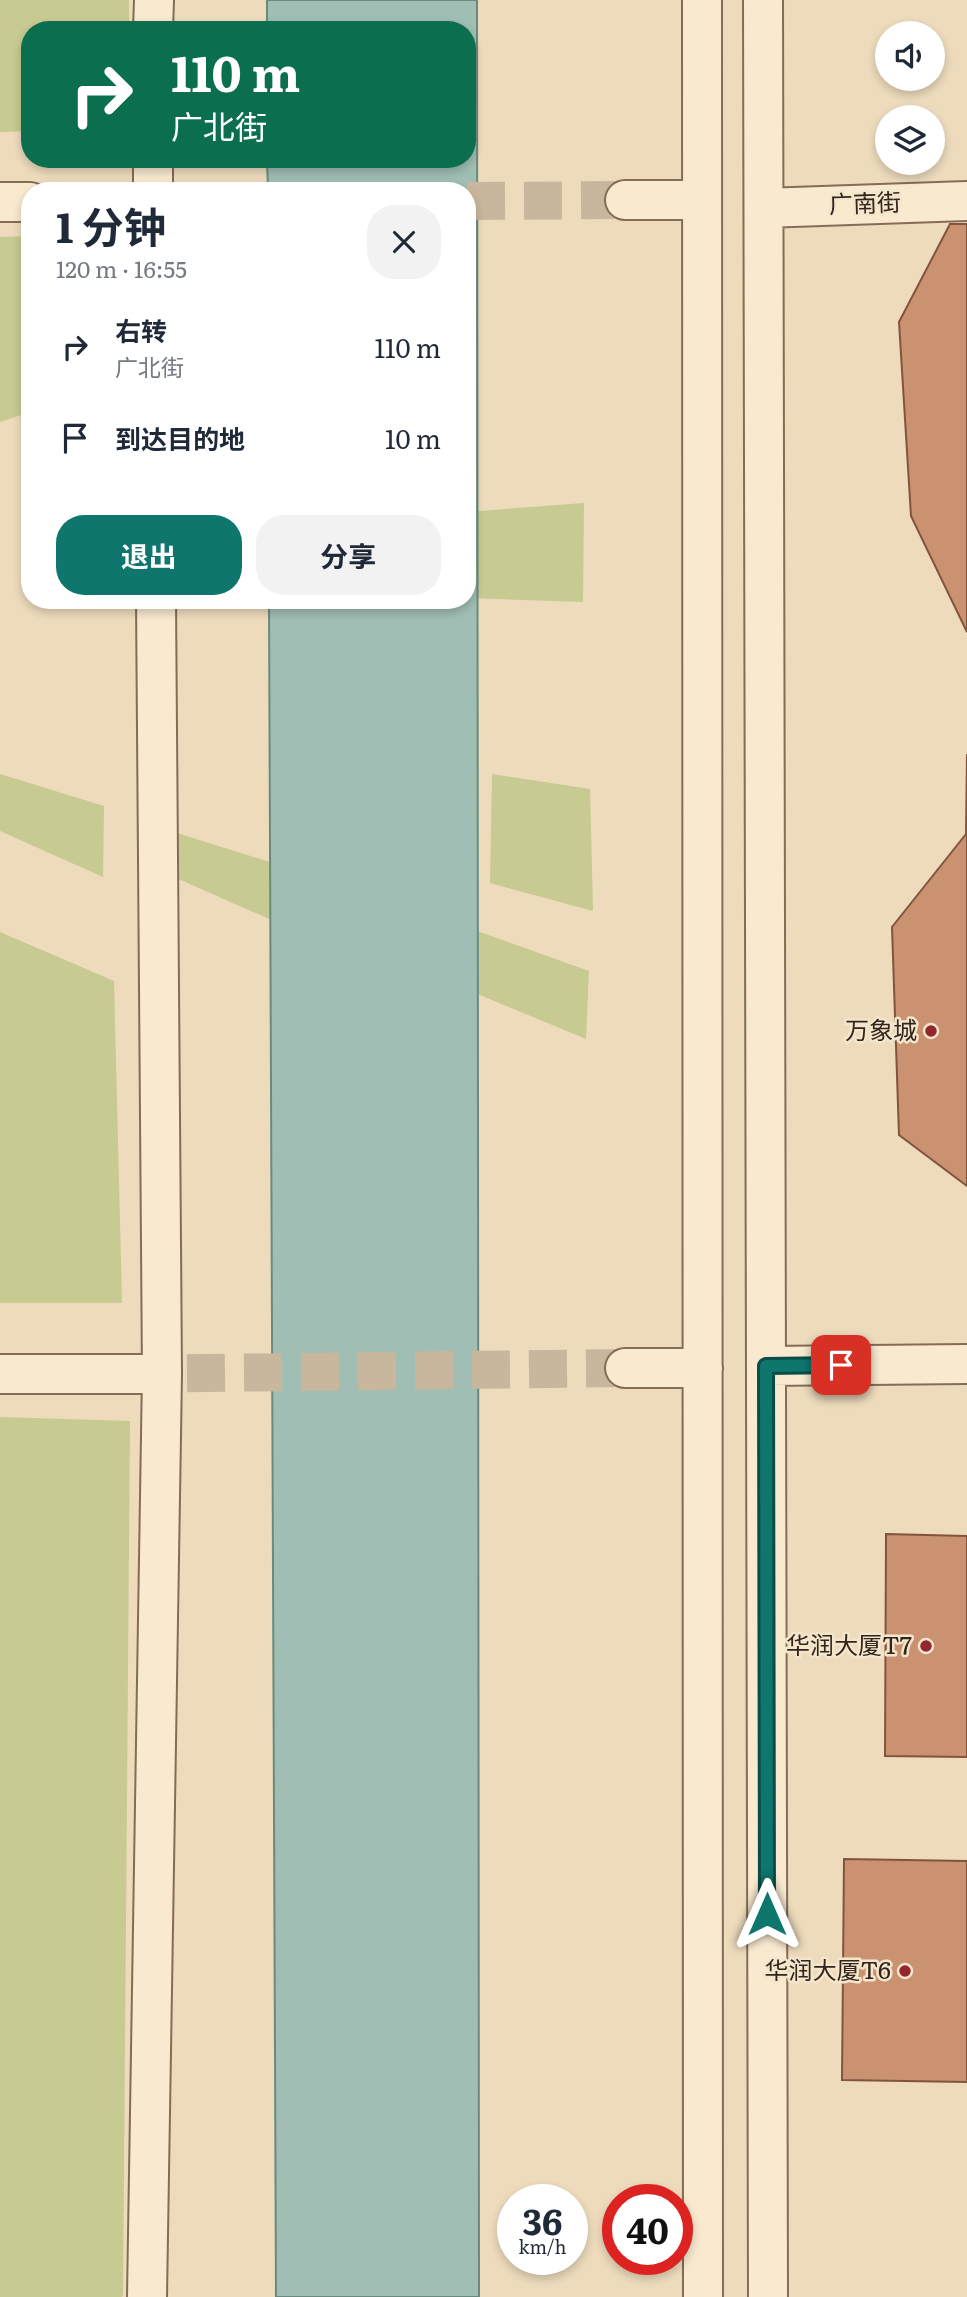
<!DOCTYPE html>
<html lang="zh">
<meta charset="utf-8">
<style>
:root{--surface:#fff;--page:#f2f2f3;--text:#1f2937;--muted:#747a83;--accent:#0f766e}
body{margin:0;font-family:Literata,"Noto Sans SC",serif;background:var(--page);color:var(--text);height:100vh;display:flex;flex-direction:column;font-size:26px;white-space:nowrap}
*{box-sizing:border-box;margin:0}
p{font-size:23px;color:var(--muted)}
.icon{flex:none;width:38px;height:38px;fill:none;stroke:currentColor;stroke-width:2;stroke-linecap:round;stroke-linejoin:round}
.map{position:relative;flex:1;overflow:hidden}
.drawer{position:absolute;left:21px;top:182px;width:455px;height:427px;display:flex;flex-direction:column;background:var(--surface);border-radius:28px;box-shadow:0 4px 10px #0003}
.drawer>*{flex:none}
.banner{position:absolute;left:21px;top:21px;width:455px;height:147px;border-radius:28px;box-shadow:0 4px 10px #0003;background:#0b6e4f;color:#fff;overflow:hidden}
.controls{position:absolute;left:875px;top:21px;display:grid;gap:14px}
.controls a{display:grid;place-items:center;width:70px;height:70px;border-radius:50%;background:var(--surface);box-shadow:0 4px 10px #0003;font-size:35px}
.speed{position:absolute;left:497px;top:2184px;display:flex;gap:14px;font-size:35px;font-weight:700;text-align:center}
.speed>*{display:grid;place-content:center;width:91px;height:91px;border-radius:50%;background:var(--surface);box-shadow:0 4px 10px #0003;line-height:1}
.speed small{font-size:18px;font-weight:400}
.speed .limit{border:10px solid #d22;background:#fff;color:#111}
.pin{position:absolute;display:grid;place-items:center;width:60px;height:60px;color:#fff;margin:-30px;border-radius:14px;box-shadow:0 4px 10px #0006}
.me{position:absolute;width:77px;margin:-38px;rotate:0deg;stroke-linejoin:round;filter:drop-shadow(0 0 5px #0008)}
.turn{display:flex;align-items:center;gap:24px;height:147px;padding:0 35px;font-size:32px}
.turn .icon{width:91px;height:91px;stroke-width:2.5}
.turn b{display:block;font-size:49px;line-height:60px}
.round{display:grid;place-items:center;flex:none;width:74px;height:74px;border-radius:28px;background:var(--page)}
.head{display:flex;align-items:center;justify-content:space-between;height:119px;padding:0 35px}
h1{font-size:42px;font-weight:700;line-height:52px}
.action{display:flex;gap:14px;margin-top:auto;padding:14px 35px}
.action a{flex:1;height:80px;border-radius:28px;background:var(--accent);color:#fff;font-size:28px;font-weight:700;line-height:80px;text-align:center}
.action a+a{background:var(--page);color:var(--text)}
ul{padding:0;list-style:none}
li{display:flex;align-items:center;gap:21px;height:91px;padding:0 35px}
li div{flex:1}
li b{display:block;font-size:26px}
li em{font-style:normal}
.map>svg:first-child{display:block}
.green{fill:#c7ca91}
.water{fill:#a0beb3;stroke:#688b80;stroke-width:2}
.building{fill:#cb9272;stroke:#83543c;stroke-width:2}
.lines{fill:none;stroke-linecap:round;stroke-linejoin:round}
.minor-tunnel{stroke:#c8b79c;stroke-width:38;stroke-dasharray:38 19;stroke-linecap:butt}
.minor-casing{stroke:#846c56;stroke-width:42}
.minor{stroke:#f8e9cf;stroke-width:38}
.route-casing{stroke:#0a4d48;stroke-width:18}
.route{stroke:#0f766e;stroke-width:12}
.poi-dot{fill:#92272e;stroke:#f4e6cc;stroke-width:2.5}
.labels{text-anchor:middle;stroke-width:5;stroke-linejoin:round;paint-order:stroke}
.street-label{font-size:24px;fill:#33251b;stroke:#f4e6cc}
.poi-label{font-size:24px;fill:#33251b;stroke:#f4e6cc;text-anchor:end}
</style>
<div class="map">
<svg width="967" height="2297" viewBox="0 0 967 2297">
<rect width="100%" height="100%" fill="#eddbbc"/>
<!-- green -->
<path class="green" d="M0,0H129V30H30V131L0,132Z
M30,236V412L0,422V237Z
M584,503L583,602L467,598V512Z
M28,520L30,594H25Z
M0,774L104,806L103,877L0,831Z
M492,774L590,789L593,911L490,883Z
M177,833L391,900L589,971L586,1039L359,945L351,955L174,877Z
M0,932L114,981L122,1303H0Z
M0,1417L130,1421L123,2296L121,2297H0Z"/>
<!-- water -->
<path class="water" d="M267,0H477L479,2297H276L269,600H467V191H268L267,159H467V30H267Z"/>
<!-- building -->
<path class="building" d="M950,224H967V632L911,516L899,322Z
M967,754V1186L899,1135L892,927L966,834Z
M886,1534L967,1536V1757L885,1756Z
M844,1859L967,1861V2082L842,2080Z"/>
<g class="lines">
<!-- minor-tunnel -->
<path class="minor-tunnel" d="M467,201L625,200
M130,1374L625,1368"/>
<defs>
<path id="minor" d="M702,0L703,2297
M763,0L768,2297
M153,30L154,0
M153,191V159
M625,200H702
M0,202H30
M764,208L967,201
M766,1366L967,1364
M625,1368H703
M0,1374H162L156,600
M147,2297L162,1374"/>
</defs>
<!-- minor casing -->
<use href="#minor" class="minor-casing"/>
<!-- minor -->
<use href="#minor" class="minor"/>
</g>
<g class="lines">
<defs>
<path id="route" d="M767,1914L766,1366L841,1365"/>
</defs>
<!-- route casing -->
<use href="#route" class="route-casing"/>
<!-- route -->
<use href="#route" class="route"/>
</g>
<!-- markers -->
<g class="poi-dot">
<circle cx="931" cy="1031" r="7"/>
<circle cx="926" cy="1646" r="7"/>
<circle cx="905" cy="1971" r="7"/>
</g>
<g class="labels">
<!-- street labels -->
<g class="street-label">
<text transform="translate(865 204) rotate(-2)" y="8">广南街</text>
</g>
<!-- poi labels -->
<g class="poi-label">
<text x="917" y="1039">万象城</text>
<text x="912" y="1654">华润大厦T7</text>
<text x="891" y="1979">华润大厦T6</text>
</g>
</g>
</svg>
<div class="controls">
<a><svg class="icon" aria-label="sound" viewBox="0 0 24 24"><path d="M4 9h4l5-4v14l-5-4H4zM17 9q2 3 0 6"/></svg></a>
<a><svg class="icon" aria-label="layers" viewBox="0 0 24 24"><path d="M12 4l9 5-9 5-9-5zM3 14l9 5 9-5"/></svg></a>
</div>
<div class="speed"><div>36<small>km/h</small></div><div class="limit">40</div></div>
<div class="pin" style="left:841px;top:1365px;background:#d93025"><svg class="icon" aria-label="arrive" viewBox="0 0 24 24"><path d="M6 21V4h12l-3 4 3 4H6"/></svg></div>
<svg class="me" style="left:767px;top:1914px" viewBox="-20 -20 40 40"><path d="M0-17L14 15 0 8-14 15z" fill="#0f766e" stroke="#fff" stroke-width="4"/></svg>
<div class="banner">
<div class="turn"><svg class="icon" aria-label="right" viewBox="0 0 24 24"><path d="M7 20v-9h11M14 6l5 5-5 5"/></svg><div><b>110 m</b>广北街</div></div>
</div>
<section class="drawer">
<div class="head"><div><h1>1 分钟</h1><p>120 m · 16:55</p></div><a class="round"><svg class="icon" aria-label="close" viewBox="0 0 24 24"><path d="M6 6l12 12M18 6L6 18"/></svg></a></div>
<ul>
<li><svg class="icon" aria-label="right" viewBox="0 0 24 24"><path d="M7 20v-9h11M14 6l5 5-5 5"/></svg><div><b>右转</b><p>广北街</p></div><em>110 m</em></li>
<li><svg class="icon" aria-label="arrive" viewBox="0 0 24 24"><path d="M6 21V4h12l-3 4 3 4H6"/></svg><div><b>到达目的地</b></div><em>10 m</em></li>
</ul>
<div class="action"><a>退出</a><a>分享</a></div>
</section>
</div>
